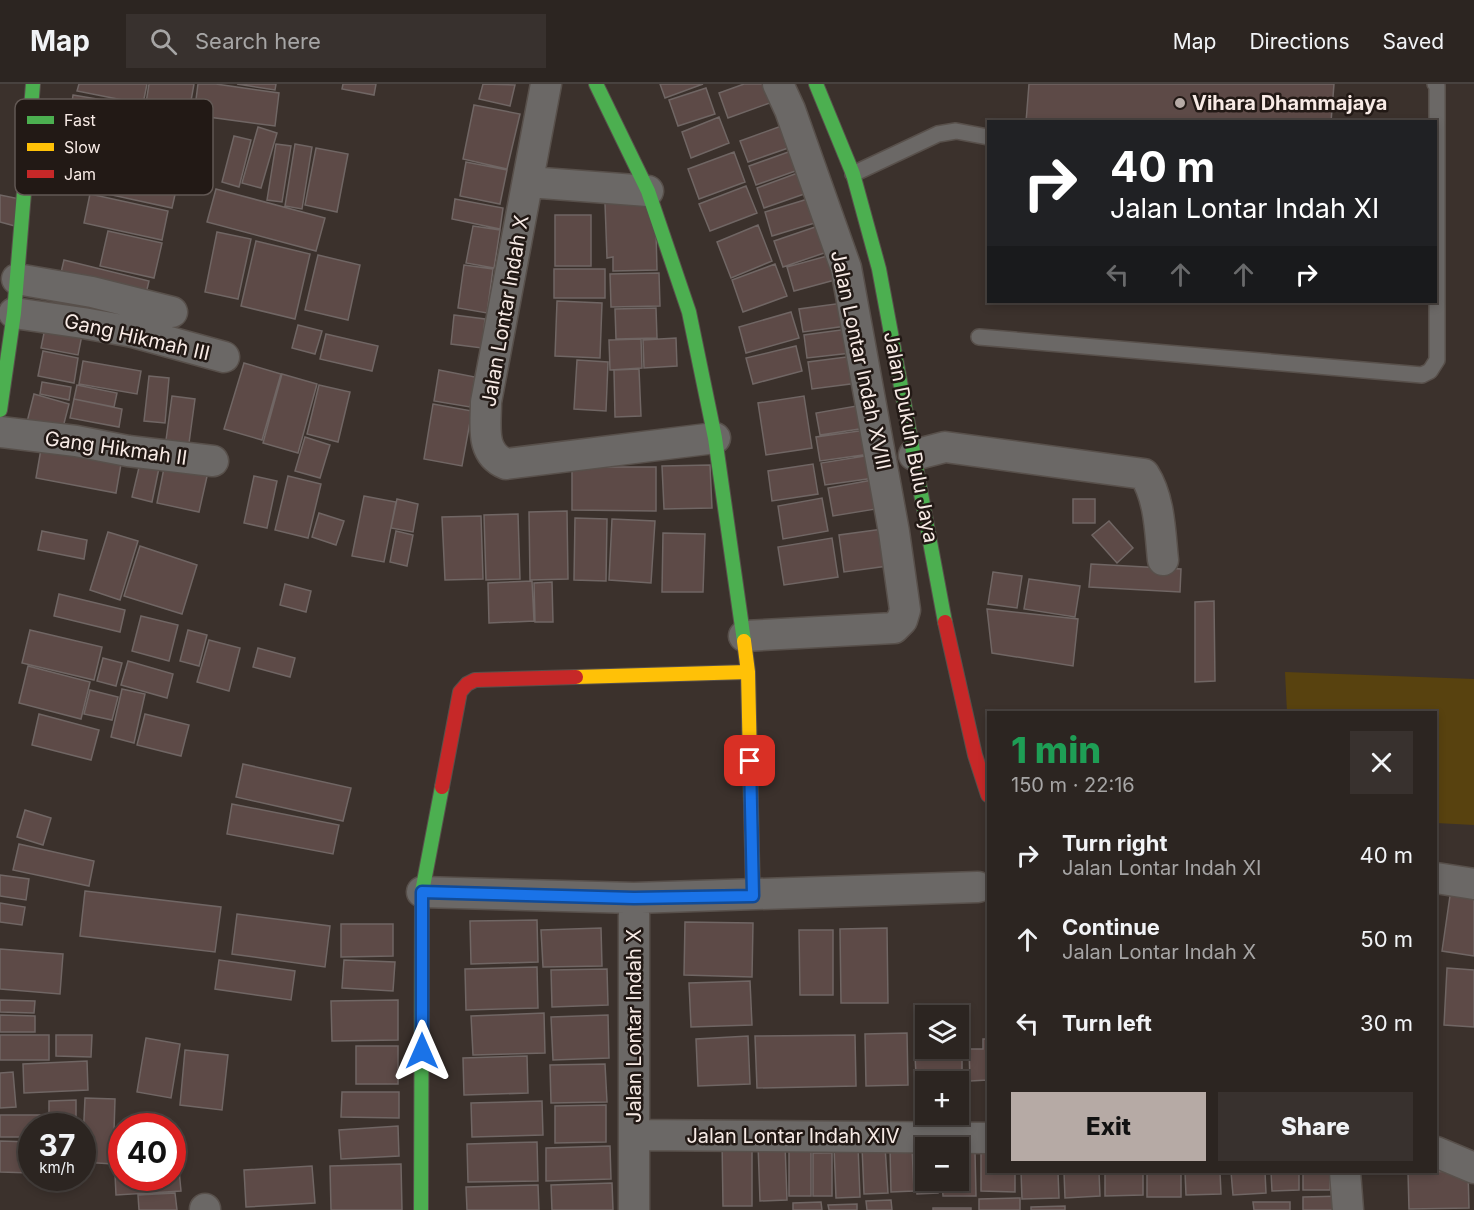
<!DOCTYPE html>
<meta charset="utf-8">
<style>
:root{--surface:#2c2521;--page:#38312e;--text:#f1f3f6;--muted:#a6a5a5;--line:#48423f;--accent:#b6aaa5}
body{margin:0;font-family:Inter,sans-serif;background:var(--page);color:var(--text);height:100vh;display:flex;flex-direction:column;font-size:22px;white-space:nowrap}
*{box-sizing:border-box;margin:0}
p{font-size:20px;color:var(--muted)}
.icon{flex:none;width:33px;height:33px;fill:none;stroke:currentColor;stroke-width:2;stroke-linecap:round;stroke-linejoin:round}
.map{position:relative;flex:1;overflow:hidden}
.details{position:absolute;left:987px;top:627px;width:450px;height:462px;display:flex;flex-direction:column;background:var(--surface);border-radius:0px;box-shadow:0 3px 9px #0003,0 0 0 2px var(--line)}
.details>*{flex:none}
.hud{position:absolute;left:987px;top:36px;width:450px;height:183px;border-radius:0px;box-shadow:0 3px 9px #0003,0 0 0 2px var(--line);background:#202124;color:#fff;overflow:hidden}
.tools{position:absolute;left:915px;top:921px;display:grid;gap:12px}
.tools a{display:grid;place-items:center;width:54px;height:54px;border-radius:0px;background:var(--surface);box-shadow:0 3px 9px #0003,0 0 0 2px var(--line);font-size:30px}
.speed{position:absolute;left:18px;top:1029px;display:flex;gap:12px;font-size:30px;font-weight:700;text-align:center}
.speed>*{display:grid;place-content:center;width:78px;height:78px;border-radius:50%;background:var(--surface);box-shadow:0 3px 9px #0003,0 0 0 2px var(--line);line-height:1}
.speed small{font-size:15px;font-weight:400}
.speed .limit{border:9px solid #d22;background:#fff;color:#111}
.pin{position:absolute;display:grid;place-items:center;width:51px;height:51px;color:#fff;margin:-26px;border-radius:12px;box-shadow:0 3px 9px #0006}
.me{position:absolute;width:66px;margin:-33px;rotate:0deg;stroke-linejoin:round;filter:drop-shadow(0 0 4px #0008)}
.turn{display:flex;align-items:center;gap:21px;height:126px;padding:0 24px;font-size:27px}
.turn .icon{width:78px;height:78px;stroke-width:2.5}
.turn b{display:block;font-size:42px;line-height:51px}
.lanes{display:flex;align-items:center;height:57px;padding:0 24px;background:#0003;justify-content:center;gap:30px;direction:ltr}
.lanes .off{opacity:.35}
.round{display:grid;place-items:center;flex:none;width:63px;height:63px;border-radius:0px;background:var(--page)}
.overview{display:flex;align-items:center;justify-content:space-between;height:102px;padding:0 24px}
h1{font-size:36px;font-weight:800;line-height:45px;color:#1e9e55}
.button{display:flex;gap:12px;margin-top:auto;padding:12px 24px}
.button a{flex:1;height:69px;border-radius:0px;background:var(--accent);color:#111;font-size:24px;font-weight:800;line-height:69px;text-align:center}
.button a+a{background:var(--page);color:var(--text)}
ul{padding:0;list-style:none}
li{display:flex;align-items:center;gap:18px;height:84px;padding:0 24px}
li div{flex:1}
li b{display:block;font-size:22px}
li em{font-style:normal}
header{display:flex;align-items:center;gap:36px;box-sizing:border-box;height:84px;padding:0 30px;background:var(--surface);border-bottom:2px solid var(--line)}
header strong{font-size:28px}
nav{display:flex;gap:33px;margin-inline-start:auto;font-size:21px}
.search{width:420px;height:54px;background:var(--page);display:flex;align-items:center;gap:15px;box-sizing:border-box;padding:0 21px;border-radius:0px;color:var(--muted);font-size:22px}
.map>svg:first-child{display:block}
.green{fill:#58420f}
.building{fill:#5d4a47;stroke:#706664;stroke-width:1.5}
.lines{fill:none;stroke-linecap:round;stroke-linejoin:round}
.lane-casing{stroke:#58504b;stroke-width:18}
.street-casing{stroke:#58504b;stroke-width:33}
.fast-casing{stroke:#58504b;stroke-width:16}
.slow-casing{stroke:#58504b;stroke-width:16}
.jam-casing{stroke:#58504b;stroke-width:16}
.lane{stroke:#6b6866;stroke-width:15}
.street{stroke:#6b6866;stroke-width:30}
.fast{stroke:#4caf50;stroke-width:14}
.slow{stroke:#ffc107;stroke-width:14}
.jam{stroke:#c62828;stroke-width:14}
.route-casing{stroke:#114b97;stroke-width:15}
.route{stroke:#1a73e8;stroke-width:10}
.poi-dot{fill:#b6aaa5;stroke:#221915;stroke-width:2}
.labels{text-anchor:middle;stroke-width:5;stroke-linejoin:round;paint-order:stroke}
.poi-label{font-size:20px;font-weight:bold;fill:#f8ebe6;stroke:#221915;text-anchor:start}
.street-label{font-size:20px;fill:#f8ebe6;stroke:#221915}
.key{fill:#221915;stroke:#625854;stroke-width:1.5}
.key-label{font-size:16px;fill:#f8ebe6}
</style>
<header>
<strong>Map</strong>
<div class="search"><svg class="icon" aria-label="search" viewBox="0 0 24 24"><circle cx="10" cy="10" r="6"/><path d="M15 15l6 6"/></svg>Search here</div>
<nav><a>Map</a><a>Directions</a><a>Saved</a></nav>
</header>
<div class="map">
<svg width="1474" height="1126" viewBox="0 0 1474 1126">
<rect width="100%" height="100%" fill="#3b312c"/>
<!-- green -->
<path class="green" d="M1285,588L1474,595V741L1436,739V628H1287Z"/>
<!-- building -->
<path class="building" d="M79,0H147L143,20L77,7Z
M149,0H194L189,28L146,19Z
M198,0H216L279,9L275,42L194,31Z
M237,0H276L275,6Z
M343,0H376L374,11L342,5Z
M483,0L515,1L510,22L479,15Z
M660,0H703L665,14Z
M744,0H772L778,16L728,34L719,9Z
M1029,0H1334L1331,38H1026Z
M706,4L715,30L678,42L669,16Z
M73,11L110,17L107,40L70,34Z
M474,21L520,30L507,85L463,75Z
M719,33L729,59L691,74L682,48Z
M787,40L794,62L748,78L740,57Z
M258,43L277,49L261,104L242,99Z
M111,50L185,66L172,124L98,108Z
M234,52L251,56L239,103L222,98Z
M276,60L291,62L282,118L267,116Z
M295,60L312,63L302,125L285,122Z
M316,64L348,70L337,128L305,121Z
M794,66L801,85L756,101L749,82Z
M734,68L745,98L699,115L688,85Z
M466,78L507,86L500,120L460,112Z
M803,87L810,108L764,124L757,104Z
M746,102L757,129L710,147L699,120Z
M216,105L325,134L316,167L207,138Z
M90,110L168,127L162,156L84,139Z
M0,111L20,115L15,142L0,138Z
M811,114L818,138L772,152L765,128Z
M455,115L503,124L500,145L452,135Z
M648,118L656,147L657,186L613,187V173L607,174L605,119Z
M555,131H591V182H555Z
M824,140L833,166L783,183L774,157Z
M758,141L772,177L731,194L717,158Z
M473,142L500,146L494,184L466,179Z
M108,147L162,159L154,194L100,182Z
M217,148L251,155L238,215L205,208Z
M256,157L310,170L295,235L241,222Z
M838,169L846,193L794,207L787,183Z
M318,171L360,181L348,236L305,226Z
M64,176L149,197L144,218L59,197Z
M775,180L787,212L743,228L732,196Z
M464,181L493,185L487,229L458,224Z
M554,185H605V214H554Z
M659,189L660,222L611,223L610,190Z
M557,217L602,219L600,274L555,272Z
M843,219L846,242L803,248L799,225Z
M656,224L657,254L616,255L615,225Z
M791,228L799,254L746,269L739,243Z
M454,231L485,235L482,264L451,260Z
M298,241L322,247L315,270L292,264Z
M45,244L82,251L78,271L41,264Z
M848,245L851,269L807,274L804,251Z
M326,250L378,262L372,287L320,275Z
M676,254L677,282L644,284L643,256Z
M641,255L642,284L610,286L609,256Z
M796,262L802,287L753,300L746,274Z
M43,267L78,274L74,299L38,292Z
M854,272L858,299L812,305L808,278Z
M577,276L608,278L606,327L574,325Z
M83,277L141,287L137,310L79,300Z
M244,279L281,290L262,356L224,345Z
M639,285L641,332L615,333L614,286Z
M439,286L475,293L470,323L434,317Z
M282,290L317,300L298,369L263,359Z
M149,292L169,294L165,339L144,337Z
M42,298L71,303L69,316L40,310Z
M77,301L117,309L114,323L74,315Z
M319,301L350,308L338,358L307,350Z
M34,310L69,320L61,351L26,342Z
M172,312L195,315L189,359L166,356Z
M804,312L812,364L766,371L758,319Z
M74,315L122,325L119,343L70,334Z
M433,320L472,327L462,382L424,375Z
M862,321L866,344L820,351L816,329Z
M866,346L870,370L820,377L816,353Z
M305,353L330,361L320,394L295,387Z
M41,365L121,380L116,409L36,394Z
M871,371L874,394L825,401L821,379Z
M141,375L160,379L152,418L132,413Z
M165,379L208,388L199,428L157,419Z
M813,380L818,410L772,417L768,387Z
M710,381L712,424L664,425L662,382Z
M572,383H656V427L572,426Z
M254,392L277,397L267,444L244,439Z
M288,392L321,400L308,454L275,446Z
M878,395L882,424L833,432L828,404Z
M364,412L396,418L384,478L352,472Z
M822,414L828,447L783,455L778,422Z
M397,415L418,420L413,448L391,444Z
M1073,415H1095V439H1073Z
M567,427L568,495L530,496L529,428Z
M319,429L344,437L336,461L312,453Z
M518,430L520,495L486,496L484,431Z
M481,432L483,495L445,496L442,433Z
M575,434L607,435L606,497L574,496Z
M612,435L655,437L651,499L609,496Z
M1109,437L1133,464L1117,479L1092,451Z
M890,444L895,481L844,488L839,451Z
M42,447L87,456L84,475L38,466Z
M396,447L413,451L407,482L390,478Z
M108,448L138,457L120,516L90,506Z
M663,449L705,450L703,508H662Z
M832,454L838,493L784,501L778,463Z
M140,462L197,481L182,530L124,512Z
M1091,480L1181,485L1180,508L1089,503Z
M993,488L1022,492L1017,524L988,520Z
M1029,495L1080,502L1075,533L1024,525Z
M532,497L534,537L489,539L488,499Z
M552,498L553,538H535L534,499Z
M285,500L311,507L306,528L280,521Z
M59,510L125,526L120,548L54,532Z
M1214,517L1215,597L1195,598V518Z
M987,525L1078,535L1073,582L992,569Z
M141,532L178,541L169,577L132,567Z
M30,546L102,563L94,596L22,579Z
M188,546L207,551L199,582L180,577Z
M209,556L240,564L229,607L197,598Z
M258,564L295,574L290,593L253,583Z
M103,574L122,579L116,602L97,597Z
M128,577L173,590L167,614L121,601Z
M28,582L90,598L81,635L19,619Z
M122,605L145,610L134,659L111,653Z
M90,606L118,613L112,636L84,630Z
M39,630L99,646L91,676L32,661Z
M145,630L189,641L181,672L137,661Z
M243,680L351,704L343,737L236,713Z
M232,720L339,741L333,770L227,750Z
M25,726L51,734L43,761L17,753Z
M19,760L94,777L89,802L13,786Z
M0,791L29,795L26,816L0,812Z
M1451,805L1474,808V872L1442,867Z
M85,807L221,823L215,868L80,852Z
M0,819L25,823L22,841L0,838Z
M237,830L330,842L325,883L232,870Z
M537,836L538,878L471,880L470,837Z
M685,838L753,839L752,893L684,891Z
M341,840H393V872L341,873Z
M601,844L602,882L543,883L541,846Z
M887,844L888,919H841L840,845Z
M799,846H833V911H800Z
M0,865L63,870L60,910L0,905Z
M219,876L295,887L291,916L215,905Z
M344,876L395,878L393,907L342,904Z
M537,883L538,924L466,926L465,885Z
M1447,884L1474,886V943L1444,941Z
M607,885L608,921L552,923L551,886Z
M750,897L752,941L691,943L689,899Z
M0,916L35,917L34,929L0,928Z
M398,916V956L332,957L331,917Z
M544,929L545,969L473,971L471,932Z
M0,931L35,932V948H0Z
M608,931L609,974L553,976L551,933Z
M907,949L908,1001L866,1002L865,950Z
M0,951H49V976H0Z
M56,951H92L91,973L56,972Z
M855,951L856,1002L757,1004L755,952Z
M958,951H962V995L934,996V991H916L915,972L934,971V964H958Z
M748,952L750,1000L698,1002L696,955Z
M146,954L180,960L171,1014L137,1008Z
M983,955H988V996L970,997L969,965H983Z
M356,962H398V1000H356Z
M185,966L228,971L222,1026L180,1021Z
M527,972L528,1009L464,1011L463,974Z
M87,977L88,1006L24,1009L23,980Z
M605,980L607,1018L551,1019L550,981Z
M13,988L16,1023L0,1024V989Z
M342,1008H399V1034L341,1033Z
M85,1014L115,1015L113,1080L82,1078Z
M76,1016V1042H49V1017Z
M542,1017L543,1051L472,1053L471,1019Z
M606,1021V1058L555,1059V1022Z
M0,1031H40V1042H32V1053H0Z
M398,1042L399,1072L341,1075L339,1046Z
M722,1056H752V1122H723Z
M0,1057L32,1058V1089L0,1088Z
M537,1058L538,1097L468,1098L467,1060Z
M785,1059L787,1116L760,1117L758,1060Z
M789,1061L811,1062V1112H789Z
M610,1062L611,1095L546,1097V1064Z
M858,1062L860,1113L836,1114L834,1063Z
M885,1062L888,1109L864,1110L862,1063Z
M912,1063L914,1107L891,1108L890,1064Z
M915,1067H926V1096H937L938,1109L917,1110Z
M981,1067H988V1088H1015V1108L981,1107Z
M975,1068L976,1112H943L942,1096H958V1069Z
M813,1069H832V1112H813Z
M401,1080L402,1126H331L330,1082Z
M312,1082L315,1119L246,1123L244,1086Z
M172,1086H179L181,1107L116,1111L115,1090L122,1089V1094H172Z
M1468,1087L1469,1124L1409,1125L1408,1088Z
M1021,1088H1058L1059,1114L1022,1115Z
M1064,1088H1099L1100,1112L1065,1114Z
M1105,1088H1143V1111L1105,1112Z
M1147,1088H1181V1113H1147Z
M1185,1088H1220L1221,1110L1186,1111Z
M1231,1088H1265L1266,1109L1233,1111Z
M1271,1088H1299V1106L1272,1107Z
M1303,1088H1330V1106H1303Z
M612,1099L613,1126H552L551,1101Z
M538,1101L539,1126H467L466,1103Z
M175,1109L177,1126H139L138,1111Z
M1344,1112L1345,1126H1303V1113Z
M1020,1114V1126H979V1115Z
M891,1116L892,1126H867L866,1117Z
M821,1118L822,1126H793V1119Z
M1253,1118H1290V1126H1254Z
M857,1120V1126H829L828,1121Z
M1065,1122V1126H1031V1123Z
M933,1124H971V1126H933Z"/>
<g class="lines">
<defs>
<path id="lane" d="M853,90L938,50L956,47L988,53
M979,253L1422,291L1430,287L1437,276V2L1435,0"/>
<path id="street" d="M546,0L486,318C486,342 480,369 506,380L715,354
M528,98L648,107
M17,195L92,208L172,228
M14,229L83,239L133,248L224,273
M0,348L76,357L128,367L213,377
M914,371L945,363L1144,390C1160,415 1160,448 1163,476
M744,552L894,544L902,536L905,526L894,448L846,184L790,26L778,0
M1436,794L1474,800
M422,808L634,814L978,803
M634,1051L988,1054
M1436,1068L1474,1084
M1345,1088L1348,1126
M205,1125V1126
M634,1126V814"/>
<path id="fast" d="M596,0L648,107L689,228L715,354L744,557
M816,0L853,90L879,185L945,538
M0,326L14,229L33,0
M421,1126L422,808L442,703"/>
<path id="slow" d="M744,557L748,588L753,811
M576,593L748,588"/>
<path id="jam" d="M945,538L975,671L988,711
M442,703L460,608L467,600L475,596L576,593"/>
</defs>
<!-- lane casing -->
<use href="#lane" class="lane-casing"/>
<!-- street casing -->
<use href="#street" class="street-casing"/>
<!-- fast casing -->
<use href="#fast" class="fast-casing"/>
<!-- slow casing -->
<use href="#slow" class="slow-casing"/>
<!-- jam casing -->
<use href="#jam" class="jam-casing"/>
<!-- lane -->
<use href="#lane" class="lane"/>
<!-- street -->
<use href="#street" class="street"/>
<!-- fast -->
<use href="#fast" class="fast"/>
<!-- slow -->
<use href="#slow" class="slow"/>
<!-- jam -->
<use href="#jam" class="jam"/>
</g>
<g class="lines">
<defs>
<path id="route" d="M422,967V808L634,814L753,812L750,677"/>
</defs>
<!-- route casing -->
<use href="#route" class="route-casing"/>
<!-- route -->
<use href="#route" class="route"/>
</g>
<!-- markers -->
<circle class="poi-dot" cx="1180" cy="19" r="6"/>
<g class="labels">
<!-- poi labels -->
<g class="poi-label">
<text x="1192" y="26">Vihara Dhammajaya</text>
</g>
<!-- street labels -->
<g class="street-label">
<text transform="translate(505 227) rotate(-80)" y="7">Jalan Lontar Indah X</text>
<text transform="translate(137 253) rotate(13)" y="7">Gang Hikmah III</text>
<text transform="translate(861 276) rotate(78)" y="7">Jalan Lontar Indah XVIII</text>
<text transform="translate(911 353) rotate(79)" y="7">Jalan Dukuh Bulu Jaya</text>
<text transform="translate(116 364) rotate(8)" y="7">Gang Hikmah II</text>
<text transform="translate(634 942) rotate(-90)" y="7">Jalan Lontar Indah X</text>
<text x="793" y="1059">Jalan Lontar Indah XIV</text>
</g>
</g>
<!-- legend -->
<rect x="15" y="15" width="198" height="96" rx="9" class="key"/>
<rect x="27" y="32" width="27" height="8" fill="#4caf50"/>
<rect x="27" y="59" width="27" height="8" fill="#ffc107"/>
<rect x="27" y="86" width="27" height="8" fill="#c62828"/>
<g class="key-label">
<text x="64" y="42">Fast</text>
<text x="64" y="69">Slow</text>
<text x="64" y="96">Jam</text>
</g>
</svg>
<div class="tools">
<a><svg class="icon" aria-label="layers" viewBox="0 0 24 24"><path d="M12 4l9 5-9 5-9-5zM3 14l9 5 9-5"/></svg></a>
<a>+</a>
<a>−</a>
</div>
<div class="speed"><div>37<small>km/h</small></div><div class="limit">40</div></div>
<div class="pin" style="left:750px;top:677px;background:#d93025"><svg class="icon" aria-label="arrive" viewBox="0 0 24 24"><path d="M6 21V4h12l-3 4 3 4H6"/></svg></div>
<svg class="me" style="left:422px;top:967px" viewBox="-20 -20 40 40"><path d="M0-17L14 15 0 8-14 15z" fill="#1a73e8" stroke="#fff" stroke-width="4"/></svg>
<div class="hud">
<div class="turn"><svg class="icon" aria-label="right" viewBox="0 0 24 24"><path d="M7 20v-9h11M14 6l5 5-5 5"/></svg><div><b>40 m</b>Jalan Lontar Indah XI</div></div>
<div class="lanes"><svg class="icon off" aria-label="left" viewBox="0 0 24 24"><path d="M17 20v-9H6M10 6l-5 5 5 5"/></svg><svg class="icon off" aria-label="ahead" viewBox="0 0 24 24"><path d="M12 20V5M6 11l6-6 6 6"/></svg><svg class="icon off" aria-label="ahead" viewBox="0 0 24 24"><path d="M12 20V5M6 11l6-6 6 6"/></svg><svg class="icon" aria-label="right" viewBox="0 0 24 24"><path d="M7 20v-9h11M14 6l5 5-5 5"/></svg></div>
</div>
<section class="details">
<div class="overview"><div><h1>1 min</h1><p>150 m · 22:16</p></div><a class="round"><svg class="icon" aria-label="close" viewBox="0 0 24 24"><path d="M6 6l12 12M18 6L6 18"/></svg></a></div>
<ul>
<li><svg class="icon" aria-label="right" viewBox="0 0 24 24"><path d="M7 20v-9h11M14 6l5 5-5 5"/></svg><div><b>Turn right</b><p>Jalan Lontar Indah XI</p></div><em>40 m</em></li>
<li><svg class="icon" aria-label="ahead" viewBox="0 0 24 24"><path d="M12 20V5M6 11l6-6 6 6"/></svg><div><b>Continue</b><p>Jalan Lontar Indah X</p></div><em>50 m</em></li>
<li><svg class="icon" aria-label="left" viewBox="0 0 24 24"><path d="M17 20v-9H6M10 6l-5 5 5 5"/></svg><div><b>Turn left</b></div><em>30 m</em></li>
</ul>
<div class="button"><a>Exit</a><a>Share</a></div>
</section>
</div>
